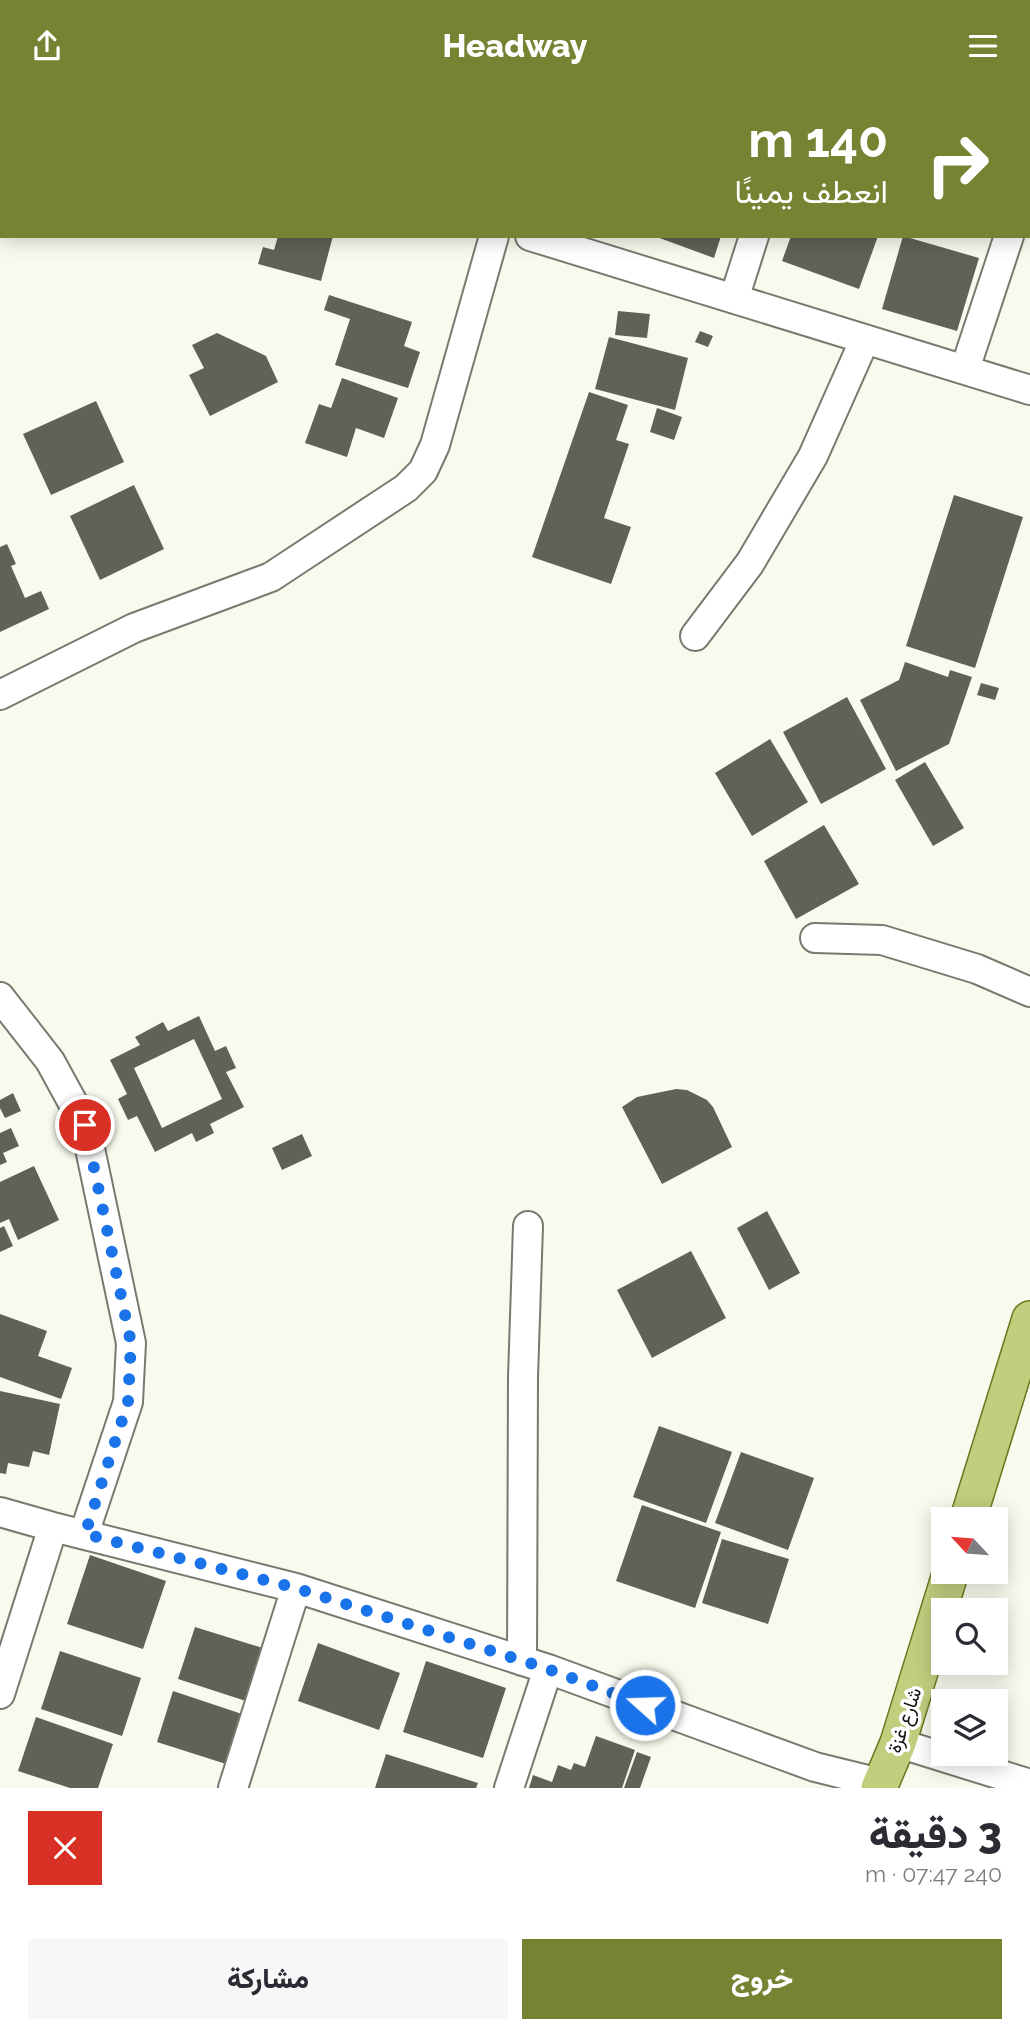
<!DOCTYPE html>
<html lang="ar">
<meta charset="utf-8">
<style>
:root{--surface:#fff;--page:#f7f7f7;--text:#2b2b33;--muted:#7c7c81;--accent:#758433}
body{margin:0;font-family:Raleway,Vazirmatn,sans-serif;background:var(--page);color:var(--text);direction:rtl;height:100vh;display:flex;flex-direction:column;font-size:26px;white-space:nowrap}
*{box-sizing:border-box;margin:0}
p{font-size:23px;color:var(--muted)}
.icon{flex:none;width:38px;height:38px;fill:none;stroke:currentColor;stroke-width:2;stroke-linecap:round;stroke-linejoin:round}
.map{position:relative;height:1697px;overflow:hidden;direction:ltr}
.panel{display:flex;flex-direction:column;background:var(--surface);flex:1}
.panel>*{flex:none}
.top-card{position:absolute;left:0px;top:0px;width:1031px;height:147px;box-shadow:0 4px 18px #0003;direction:rtl;background:#758433;color:#fff;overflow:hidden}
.needle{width:46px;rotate:296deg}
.buttons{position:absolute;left:931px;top:1416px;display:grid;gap:14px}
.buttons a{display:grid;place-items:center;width:77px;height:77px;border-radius:0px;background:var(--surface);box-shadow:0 4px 18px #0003;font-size:35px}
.pin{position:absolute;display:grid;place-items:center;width:60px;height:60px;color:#fff;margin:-30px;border:4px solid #fff;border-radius:50%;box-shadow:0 2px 7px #0007}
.me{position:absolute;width:77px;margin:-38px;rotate:290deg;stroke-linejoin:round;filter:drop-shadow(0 0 5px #0008)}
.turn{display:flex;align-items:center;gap:24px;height:147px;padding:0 28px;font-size:32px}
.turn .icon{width:91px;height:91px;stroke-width:2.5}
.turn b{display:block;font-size:49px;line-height:60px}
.round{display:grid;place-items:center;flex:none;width:74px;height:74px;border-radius:0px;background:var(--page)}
.headline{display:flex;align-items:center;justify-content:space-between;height:119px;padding:0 28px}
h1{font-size:42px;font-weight:800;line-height:52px}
.primary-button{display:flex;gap:14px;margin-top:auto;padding:14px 28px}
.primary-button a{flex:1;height:80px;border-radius:0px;background:var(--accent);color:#fff;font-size:28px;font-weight:800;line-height:80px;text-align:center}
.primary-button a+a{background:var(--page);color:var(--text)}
header{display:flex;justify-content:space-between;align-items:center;height:91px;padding:0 28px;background:var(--accent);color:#fff;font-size:32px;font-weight:800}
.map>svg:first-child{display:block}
.building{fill:#5f6256;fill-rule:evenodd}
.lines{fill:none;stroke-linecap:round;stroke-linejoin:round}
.minor-casing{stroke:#777a6e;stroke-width:32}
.major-casing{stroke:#69781f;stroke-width:38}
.minor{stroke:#fff;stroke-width:28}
.major{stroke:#c1ce7e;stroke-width:35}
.route{stroke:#1a73e8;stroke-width:12;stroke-dasharray:0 21.6}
.labels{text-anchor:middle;stroke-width:7;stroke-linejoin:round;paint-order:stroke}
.street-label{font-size:19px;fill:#12130e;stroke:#fff}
</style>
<header><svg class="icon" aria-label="menu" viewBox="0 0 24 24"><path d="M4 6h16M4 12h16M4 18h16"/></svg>Headway<svg class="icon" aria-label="share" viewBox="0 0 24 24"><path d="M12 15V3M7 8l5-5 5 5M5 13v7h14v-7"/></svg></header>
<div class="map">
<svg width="1030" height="1697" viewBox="0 0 1030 1697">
<rect width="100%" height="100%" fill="#f7fbed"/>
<!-- building -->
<path class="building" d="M278,145H333L321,190L258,173L263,156L274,159Z
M654,145H721L714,167Z
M791,145H878L859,198L782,170Z
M903,145L979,167L957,240L882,218Z
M329,204L412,231L404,255L420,261L408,297L335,274L350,228L324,219Z
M618,220L650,223L647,247L615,244Z
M700,240L713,245L708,256L695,251Z
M217,242L266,265L278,291L210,325L189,284L204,277L192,254Z
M609,246L688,267L675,319L595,298Z
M342,287L398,307L384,347L356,337L347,366L305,352L319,313L331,317Z
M589,301L628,314L616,349L629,353L604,427L631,436L611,493L532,466Z
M96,310L124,371L51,404L23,343Z
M657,317L682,326L674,349L650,341Z
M134,394L164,458L100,489L70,425Z
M954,404L1023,426L975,577L906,555Z
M7,453L16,473L11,475L25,507L41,500L49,518L0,541V456Z
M905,571L948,586L950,579L972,586L949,653L896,680L860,609L899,589Z
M981,592L999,597L995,609L977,604Z
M847,606L886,678L821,713L783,641Z
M770,648L808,711L752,745L715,682Z
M925,671L964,737L933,755L895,689Z
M824,734L859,793L796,828L764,770Z
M199,925L215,960L226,955L236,977L226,981L244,1016L210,1033L214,1042L196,1051L192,1042L155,1061L137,1025L128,1029L118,1008L127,1003L110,969L140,954L135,946L163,931L168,940ZM194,948L222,1008L162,1037L134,977Z
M676,998L687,999L707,1009L713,1016L732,1056L662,1093L622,1016L637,1006Z
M13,1002L21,1020L5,1027L0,1017V1009Z
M11,1037L19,1055L3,1062L7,1071L0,1074V1042Z
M302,1043L312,1065L282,1079L272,1057Z
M34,1075L59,1129L18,1149L9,1128L0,1132V1091Z
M767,1120L800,1182L769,1199L737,1137Z
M4,1135L13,1155L0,1161V1137Z
M691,1160L726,1227L652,1267L617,1199Z
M0,1223L47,1240L38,1265L72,1277L61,1308L0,1286Z
M0,1300L60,1313L49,1364L33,1360L29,1376L8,1372L6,1383L0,1382Z
M659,1335L732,1361L706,1432L633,1406Z
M741,1361L814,1387L788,1459L715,1432Z
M642,1414L721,1441L695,1517L616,1490Z
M722,1448L789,1468L768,1533L702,1512Z
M90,1464L166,1490L143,1558L67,1533Z
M195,1536L266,1558L249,1611L178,1588Z
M318,1552L400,1582L379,1639L298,1610Z
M60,1560L141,1587L122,1645L41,1618Z
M426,1570L506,1597L483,1667L403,1641Z
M173,1600L242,1623L226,1673L157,1651Z
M36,1626L113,1653L98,1697H70L18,1680Z
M596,1645L635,1659L622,1697H529L533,1684L552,1691L558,1674L571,1679L574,1672L585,1676Z
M637,1661L651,1666L640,1697H624Z
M386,1663L478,1692L476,1697H375Z"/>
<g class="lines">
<defs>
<path id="minor" d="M64,0L70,2
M269,2V0
M546,2L547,0
M800,2L801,0
M1029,81L1030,78
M530,145L1030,299
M734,208L754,145
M965,278L1009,145
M695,545L750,472L813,365L865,248
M0,604L134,537L271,486L406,397L423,380L435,354L494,145
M815,847L882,849L977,878L1030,901
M0,906L50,970L85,1034L131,1252L128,1311L84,1443
M0,1421L53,1436L296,1497L548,1578L815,1676L880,1692
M522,1570L523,1286L528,1135
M0,1603L53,1436
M898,1652L1030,1693
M233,1697L296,1497
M509,1697L548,1578"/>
<path id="major" d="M968,1428L1030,1228
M879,1697L898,1652L951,1480"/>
</defs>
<!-- minor casing -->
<use href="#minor" class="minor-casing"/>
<!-- major casing -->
<use href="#major" class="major-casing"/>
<!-- minor -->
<use href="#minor" class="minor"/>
<!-- major -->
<use href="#major" class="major"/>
</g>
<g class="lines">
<!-- route -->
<path class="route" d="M85,1034L131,1252L128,1311L85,1443L296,1497L548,1578L645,1614"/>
</g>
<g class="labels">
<!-- street labels -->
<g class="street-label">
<text transform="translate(904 1629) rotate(-71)" y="7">شارع غزة</text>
</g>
</g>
</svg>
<div class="buttons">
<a><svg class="needle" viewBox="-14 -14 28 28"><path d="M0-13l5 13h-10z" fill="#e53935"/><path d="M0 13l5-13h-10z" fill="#7c7c81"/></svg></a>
<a><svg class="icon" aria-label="search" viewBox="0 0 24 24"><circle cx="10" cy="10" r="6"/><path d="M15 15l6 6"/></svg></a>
<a><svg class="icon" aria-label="layers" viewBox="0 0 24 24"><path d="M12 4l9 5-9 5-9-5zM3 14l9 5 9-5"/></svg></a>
</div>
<div class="pin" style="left:85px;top:1034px;background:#d93025"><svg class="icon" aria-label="arrive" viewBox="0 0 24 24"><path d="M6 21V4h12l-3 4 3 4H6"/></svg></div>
<svg class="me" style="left:645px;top:1614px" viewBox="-20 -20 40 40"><circle r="17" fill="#1a73e8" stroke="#fff" stroke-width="3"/><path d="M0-11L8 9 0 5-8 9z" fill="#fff"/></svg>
<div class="top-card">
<div class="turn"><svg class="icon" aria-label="right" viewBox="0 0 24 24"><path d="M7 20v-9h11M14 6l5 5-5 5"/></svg><div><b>140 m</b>انعطف يمينًا</div></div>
</div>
</div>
<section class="panel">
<div class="headline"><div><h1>3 دقيقة</h1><p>240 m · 07:47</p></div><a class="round" style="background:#d93025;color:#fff"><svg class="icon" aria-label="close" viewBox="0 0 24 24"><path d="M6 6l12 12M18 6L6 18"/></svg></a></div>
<div class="primary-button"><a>خروج</a><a>مشاركة</a></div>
</section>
